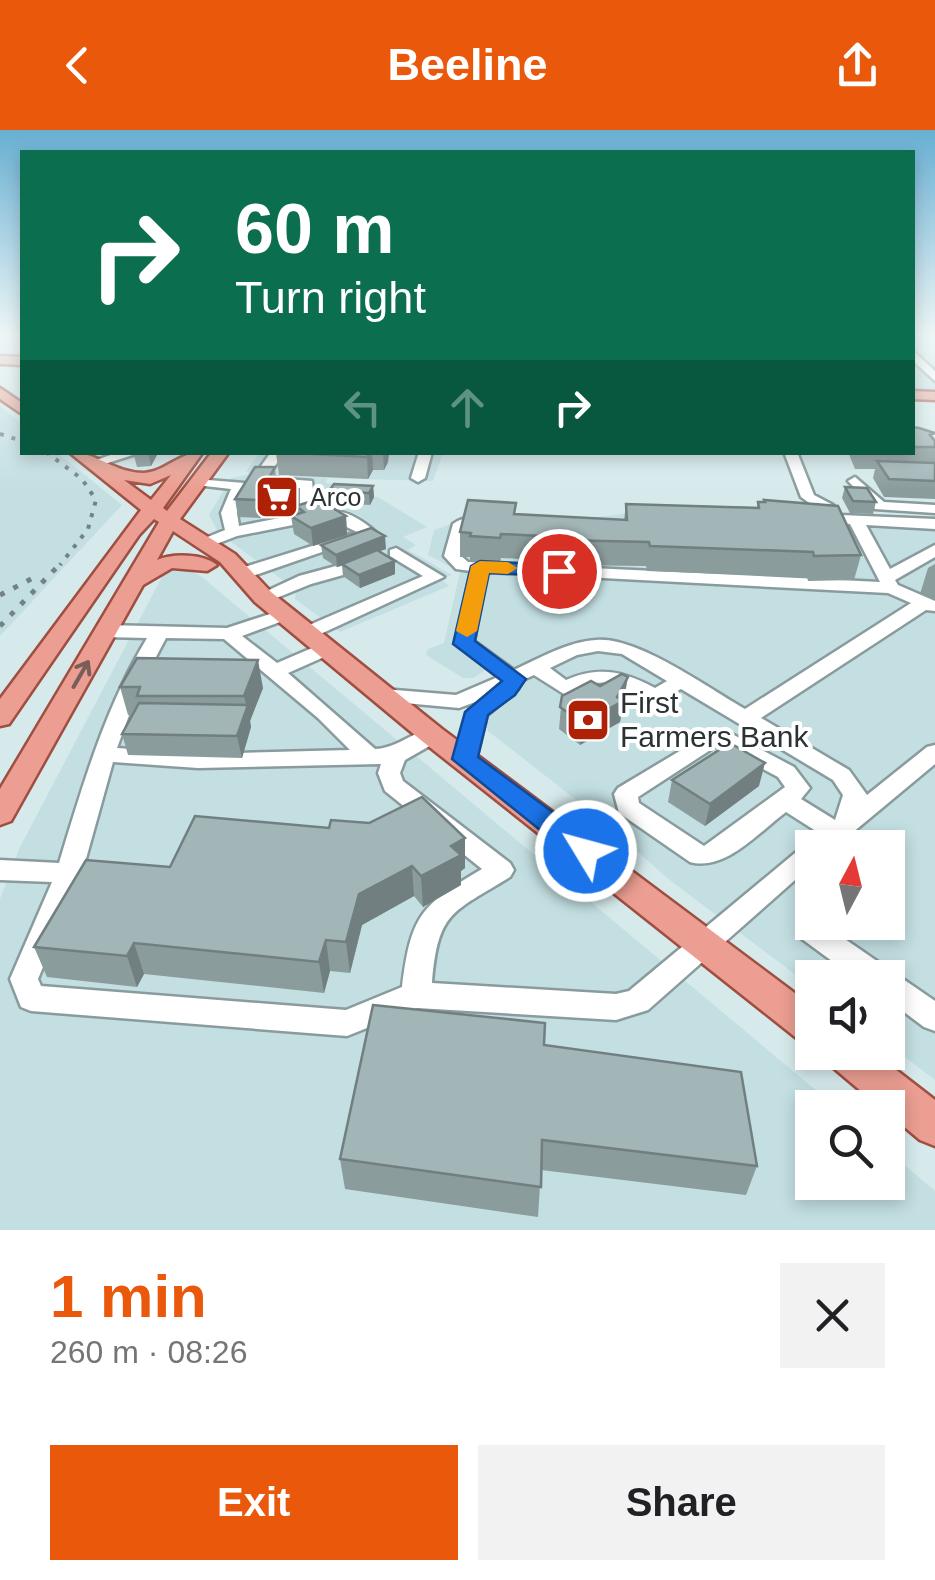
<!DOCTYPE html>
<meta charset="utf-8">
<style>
:root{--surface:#fff;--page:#f2f2f2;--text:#202124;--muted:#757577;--accent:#ea580c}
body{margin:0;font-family:Helvetica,sans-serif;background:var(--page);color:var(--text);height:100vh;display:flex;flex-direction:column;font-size:38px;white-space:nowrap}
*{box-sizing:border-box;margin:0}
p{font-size:32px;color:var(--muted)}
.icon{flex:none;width:55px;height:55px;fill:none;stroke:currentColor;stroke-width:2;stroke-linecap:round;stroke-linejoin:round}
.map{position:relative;height:1100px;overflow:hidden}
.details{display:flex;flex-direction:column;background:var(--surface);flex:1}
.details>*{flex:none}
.guide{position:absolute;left:20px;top:20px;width:895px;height:305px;border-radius:0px;box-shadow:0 5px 15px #0003;background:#0b6e4f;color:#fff;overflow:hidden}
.needle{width:65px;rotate:7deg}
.buttons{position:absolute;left:795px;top:700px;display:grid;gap:20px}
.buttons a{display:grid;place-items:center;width:110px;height:110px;border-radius:0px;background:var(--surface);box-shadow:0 5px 15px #0003;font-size:50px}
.pin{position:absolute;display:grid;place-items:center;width:85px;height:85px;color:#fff;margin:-42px;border:5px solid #fff;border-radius:50%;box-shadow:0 2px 10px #0007}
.me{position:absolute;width:110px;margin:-55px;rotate:307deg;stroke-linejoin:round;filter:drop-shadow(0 0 8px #0008)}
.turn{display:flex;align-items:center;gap:35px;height:210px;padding:0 50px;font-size:45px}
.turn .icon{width:130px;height:130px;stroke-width:2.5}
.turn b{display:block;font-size:70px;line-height:85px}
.lanes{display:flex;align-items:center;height:95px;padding:0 50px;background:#0003;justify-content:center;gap:50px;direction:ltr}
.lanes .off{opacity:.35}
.round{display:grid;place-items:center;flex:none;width:105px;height:105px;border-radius:0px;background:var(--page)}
.head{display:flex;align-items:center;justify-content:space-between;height:170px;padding:0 50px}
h1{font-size:60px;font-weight:800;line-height:75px;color:var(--accent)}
.cta{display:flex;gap:20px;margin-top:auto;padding:20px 50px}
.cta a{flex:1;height:115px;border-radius:0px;background:var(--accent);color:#fff;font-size:40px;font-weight:800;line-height:115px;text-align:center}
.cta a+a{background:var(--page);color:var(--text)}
header{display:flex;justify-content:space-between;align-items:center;height:130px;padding:0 50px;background:var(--accent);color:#fff;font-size:45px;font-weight:800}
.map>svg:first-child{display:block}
.built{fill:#c3dfe2;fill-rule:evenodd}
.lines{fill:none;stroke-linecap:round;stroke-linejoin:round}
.minor-casing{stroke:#899b9d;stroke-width:5}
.major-casing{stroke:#9f4f41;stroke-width:5}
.minor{fill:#fff;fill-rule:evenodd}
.major{fill:#eb9e91;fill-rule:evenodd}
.rail-far2{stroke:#758284;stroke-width:2.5;stroke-dasharray:2.5 5;stroke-linecap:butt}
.rail-far1{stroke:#758284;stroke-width:4;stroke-dasharray:4 8;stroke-linecap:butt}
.rail{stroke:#758284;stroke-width:5;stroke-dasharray:5 10;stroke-linecap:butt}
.wall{fill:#8b9c9d}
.shaded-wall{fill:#717f80}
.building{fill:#a2b5b7;stroke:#717f80;stroke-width:2.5}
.oneway{stroke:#785d59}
.route{fill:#1a73e8;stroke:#114b97;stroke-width:2.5}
.slow{fill:#f59e0b}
.labels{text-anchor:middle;stroke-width:8;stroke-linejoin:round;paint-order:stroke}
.far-poi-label{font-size:25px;fill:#2b3233;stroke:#fff;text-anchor:start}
.poi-label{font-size:30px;fill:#2b3233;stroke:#fff;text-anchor:start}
</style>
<header><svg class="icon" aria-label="back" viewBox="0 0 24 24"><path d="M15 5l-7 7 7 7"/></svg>Beeline<svg class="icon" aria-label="share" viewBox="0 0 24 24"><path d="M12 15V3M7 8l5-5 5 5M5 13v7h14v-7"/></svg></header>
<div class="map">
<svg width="935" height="1100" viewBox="0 0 935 1100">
<rect width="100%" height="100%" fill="#d6eaec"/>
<!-- built -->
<path class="built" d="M913,206H935V260L913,259Z
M0,276L22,294V322L58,323L122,375L0,506Z
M260,323H443L433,351L327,348L326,353L342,355L337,365L378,367L427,397L403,407L416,415L408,420L452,445L441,450L449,456L340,502L295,469L296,460L218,402L209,385L231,348L251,344L246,341Z
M629,383L935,390V950L888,914V848H812V857L667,748L602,690L488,601L485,586L514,560L485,540L474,548H463L426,525L428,519L444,513L460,442L428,425L434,400L474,386L583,389ZM812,718H888V792H812Z
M183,436L202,447L836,977L812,978V1052H888V1021L935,1061V1100H0V769L19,719L164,443Z"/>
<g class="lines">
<defs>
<path id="minor" d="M912,220L935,241V251L912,230Z
M119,322H142L92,338L85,334Z
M271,322H284L271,342H261L259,339Z
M419,322H432L425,348L418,352L411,348Z
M784,322H797L814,365L833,375L841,385L935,389V399L866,395L890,439L935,415V427L895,450L898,455L935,471V481L926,480L761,588L849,640L867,665L927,617L935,615V634L834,718H812V735L648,880L616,890L417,878L347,906L31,881L21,877L10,849L52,752L0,750V730L59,733C83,654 105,578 147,508L105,507L96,501L105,495L227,498L285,479L291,480L294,484L291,488L242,506L277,533L319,515H333L336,519L333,523L288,543L375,619C400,619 418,595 440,600L443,605L440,610L405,630L400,643L403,651L510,733L514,740L510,747C452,783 438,781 432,853L616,864L629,861L819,703L786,682C759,702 725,742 690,732L619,683L614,664L618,658L713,601L730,603L794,637L810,658L801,669L835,690L843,665L833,650L681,559L655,572L610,552L595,553L564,564L534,545L523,550L518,559L487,585L476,629L473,634H457L454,629L467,582L478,571L459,578L383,571L373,565L383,559L456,565L498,547L455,513L471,441L456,439L444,426L453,394C462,387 485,383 494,390L468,398L460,425L468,432L880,452L850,394L814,391V385L825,384L801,367ZM487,442L888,463L911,473L745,579C708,558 637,506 596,510C567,512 540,528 514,540L474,511ZM166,508L224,509L318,588L350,620L198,624L117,618L138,561ZM598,521L622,524L667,551L655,558C623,541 599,536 566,550L550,538L577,525ZM718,615L778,647L785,657L704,716L639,673L638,667ZM113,632L198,638L381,634L378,643L385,661L482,739C421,775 411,785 402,857L346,880L41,856L38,849L82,743Z
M260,347L312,351L315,381C339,376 359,387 377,403L250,447H238V439L357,402L328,388L237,406L206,418L200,416V410L225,400L221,383L231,359L196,355V349L244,353L246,356L237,383L239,396L300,384V358L255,354V348Z
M855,347L884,372L935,375V383L875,379L848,351Z
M396,418L444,447L314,507H300L298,503L300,499L423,446L390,426V420Z
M369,427L375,428V436L311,454L269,471H257L254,467L299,446Z
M812,773V792H826V796L935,871V901L924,897L888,870V848H855L802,809C797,798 797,787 802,776Z"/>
<path id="major" d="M0,226L22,227V235L0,234Z
M0,258L22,273V284L0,269Z
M912,261L935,262V270L912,269Z
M69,322C97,322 114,343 144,343C165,342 179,322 203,322L163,378L167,381L212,322H229L180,389L235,424L271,462L442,599L812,876V915L799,910L422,611L255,472L220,432L173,401L157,430C173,423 204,424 217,435L207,441L172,438L143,455L11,691L0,695V659L159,392L154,389L139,405L9,594L0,596V569L141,380ZM171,345L151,370L124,350L150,354Z
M824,922H873L935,970V1016L920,1010L888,983V978H881L829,934Z"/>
</defs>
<!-- minor casing -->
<use href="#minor" class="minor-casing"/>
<!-- major casing -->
<use href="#major" class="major-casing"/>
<!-- minor -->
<use href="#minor" class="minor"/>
<!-- major -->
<use href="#major" class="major"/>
<!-- rail-far2 -->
<path class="rail-far2" d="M0,304L6,306"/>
<!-- rail-far1 -->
<path class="rail-far1" d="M0,304L22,311
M46,322L82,349L96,370L88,399L60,435"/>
<!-- rail -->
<path class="rail" d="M0,465L39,445
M0,496L62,432"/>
</g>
<!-- wall -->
<path class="wall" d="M0,206H22V208H0Z
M912,297L935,311V369L884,367L873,348L875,339H855L848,322H912Z
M133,322H156L157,325L151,336L137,337Z
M389,322L388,332L384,340H373L368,349L279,345L276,323Z
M275,337L276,346L285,364L282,370H269L260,388L238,387L235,369Z
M373,356L374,367L370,375L330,373L329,361Z
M845,357L876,372L873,384L850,383L842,368Z
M764,370L861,425L854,450L808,451L807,447L647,441L646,436L557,435L558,431L501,428L500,432L470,431V427H460V402L516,384L624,390L626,374L757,377L758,372H764Z
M296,376L346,386L347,405L313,416L294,404L291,386L297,384Z
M321,415L386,419L379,421L395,444L360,458L343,446L342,436L337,437L323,428Z
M935,434V470L920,464L928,438Z
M600,556L626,568L623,573L620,592L580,615L559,599L562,566Z
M120,557L263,558L250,591L251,597L242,628L128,625L122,604L132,585H128Z
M672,650L759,656L705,696L668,672Z
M195,686L465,738L461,741V755L423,777L414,766L362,795L350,843L330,841L324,863L144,844L137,857L47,847L34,817L170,737Z
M544,915L757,1036L746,1065L541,1040L538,1087L345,1059L340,1029Z"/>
<!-- shaded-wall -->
<path class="shaded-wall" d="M148,322H156L157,325L151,336Z
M369,322H372L373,340L368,349L367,327Z
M383,322H389L388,332L384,340Z
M283,347L285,364L282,370L279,353Z
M267,352L269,370L260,388L258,370Z
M373,356L374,367L370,375L369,363Z
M346,386L347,405L313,416L311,398Z
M385,406L386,419L337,437L336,425Z
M395,431V444L360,458L359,445Z
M258,530L263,558L250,591L251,597L242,628L237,606L247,578L244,566Z
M628,547L620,592L580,615L582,593L617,567Z
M765,633L759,656L705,696L710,674Z
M465,708V738L461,741V755L423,777L421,746L451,716Z
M412,736L414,766L362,795L350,843L346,812L359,764Z
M326,810L330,841L324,863L319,832Z
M134,813L144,844L137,857L127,826Z"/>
<!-- building -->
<path class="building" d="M912,297L919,298L935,303L930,305L935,311V317H912Z
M276,322H369L367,327Z
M877,331L935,333V351L889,349Z
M255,337H275L270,346L283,347L279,353L267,352L258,370L235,369Z
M334,354L373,356L369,363L329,361Z
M845,357L867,358L876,372L853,371Z
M318,369L346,386L311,398L291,386L304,382L296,376Z
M468,370L516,373L514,384L627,390L626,374L759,378L758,372H765L764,370L838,376L861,425L814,426L813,422L650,416L649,412L559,410V407L501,404L500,408L470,406L471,403L460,402Z
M371,398L385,406L336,425L321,415Z
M377,420L395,431L359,445L342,434Z
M137,528L258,530L244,566H137L140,557H120Z
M622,544L628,547L617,567L623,571L582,593L560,577L562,566L591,551L600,556Z
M139,573L248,575L237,606L122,604Z
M730,613L765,633L710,674L672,650Z
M422,667L465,708L451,716L461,725L421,746L412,736L359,764L346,812L326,810L319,832L134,813L127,826L34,817L86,730L170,737L195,686L329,698L331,690L369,693Z
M373,875L545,893L544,915L741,942L757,1036L542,1010L541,1057L340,1029Z"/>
<!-- one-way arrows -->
<defs><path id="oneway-shaft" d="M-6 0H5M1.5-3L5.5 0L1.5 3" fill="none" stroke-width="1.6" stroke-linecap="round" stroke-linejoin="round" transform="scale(2.5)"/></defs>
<use class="oneway" href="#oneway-shaft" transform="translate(81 544) rotate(-60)"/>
<!-- sky -->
<linearGradient id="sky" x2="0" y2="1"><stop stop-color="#67afd2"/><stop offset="0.57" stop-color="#edf6f6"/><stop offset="1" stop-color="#edf6f6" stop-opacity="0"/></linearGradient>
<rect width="935" height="360" fill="url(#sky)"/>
<!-- route -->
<path class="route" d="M480,431L559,435L569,441L559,446L489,443L475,511L526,549L515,565L488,585L478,627L596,714L600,721L596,729L586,732L576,729L452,629L465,582L502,551L453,514L471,436Z"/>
<!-- slow -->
<path class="slow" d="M480,431L508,432L518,438L508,444L489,443L477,501L467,507L456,501L471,436Z"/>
<!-- icons -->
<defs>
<symbol id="supermarket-square" viewBox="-11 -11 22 22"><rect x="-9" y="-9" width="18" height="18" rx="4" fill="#af2107" stroke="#fff"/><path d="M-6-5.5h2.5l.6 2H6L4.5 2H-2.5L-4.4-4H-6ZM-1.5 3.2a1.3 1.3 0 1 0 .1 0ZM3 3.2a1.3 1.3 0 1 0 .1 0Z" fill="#fff"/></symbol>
<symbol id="bank-square" viewBox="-11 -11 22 22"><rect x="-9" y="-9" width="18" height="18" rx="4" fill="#af2107" stroke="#fff"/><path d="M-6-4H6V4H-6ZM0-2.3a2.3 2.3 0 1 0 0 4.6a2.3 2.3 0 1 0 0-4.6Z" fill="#fff"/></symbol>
</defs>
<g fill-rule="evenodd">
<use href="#supermarket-square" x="252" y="342" width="50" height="50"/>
<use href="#bank-square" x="563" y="565" width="50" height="50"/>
</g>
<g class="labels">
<!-- far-poi labels -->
<g class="far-poi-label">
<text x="310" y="376">Arco</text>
</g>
<!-- poi labels -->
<g class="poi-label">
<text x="620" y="583">First<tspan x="620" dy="34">Farmers Bank</tspan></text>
</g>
</g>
</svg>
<div class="buttons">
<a><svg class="needle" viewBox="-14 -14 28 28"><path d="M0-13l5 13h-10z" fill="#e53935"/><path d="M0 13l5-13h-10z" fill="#757577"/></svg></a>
<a><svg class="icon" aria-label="sound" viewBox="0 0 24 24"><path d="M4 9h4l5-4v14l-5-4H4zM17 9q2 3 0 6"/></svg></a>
<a><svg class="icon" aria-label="search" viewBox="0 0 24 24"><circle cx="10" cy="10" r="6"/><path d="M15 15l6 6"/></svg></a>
</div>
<div class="pin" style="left:559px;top:441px;background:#d93025"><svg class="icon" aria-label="arrive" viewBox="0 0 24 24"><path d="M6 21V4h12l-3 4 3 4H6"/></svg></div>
<svg class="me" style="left:586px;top:721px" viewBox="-20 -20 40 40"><circle r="17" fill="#1a73e8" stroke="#fff" stroke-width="3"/><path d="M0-11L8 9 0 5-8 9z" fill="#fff"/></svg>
<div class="guide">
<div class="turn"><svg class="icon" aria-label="right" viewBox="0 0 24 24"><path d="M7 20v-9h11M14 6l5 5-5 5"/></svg><div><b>60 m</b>Turn right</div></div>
<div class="lanes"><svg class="icon off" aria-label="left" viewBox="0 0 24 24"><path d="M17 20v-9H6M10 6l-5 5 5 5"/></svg><svg class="icon off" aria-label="ahead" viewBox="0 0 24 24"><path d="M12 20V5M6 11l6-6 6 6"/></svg><svg class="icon" aria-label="right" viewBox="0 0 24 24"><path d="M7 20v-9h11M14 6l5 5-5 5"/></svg></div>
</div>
</div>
<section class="details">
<div class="head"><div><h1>1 min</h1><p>260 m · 08:26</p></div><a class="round"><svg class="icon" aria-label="close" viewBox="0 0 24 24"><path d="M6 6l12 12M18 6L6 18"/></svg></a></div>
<div class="cta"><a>Exit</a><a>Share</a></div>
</section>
